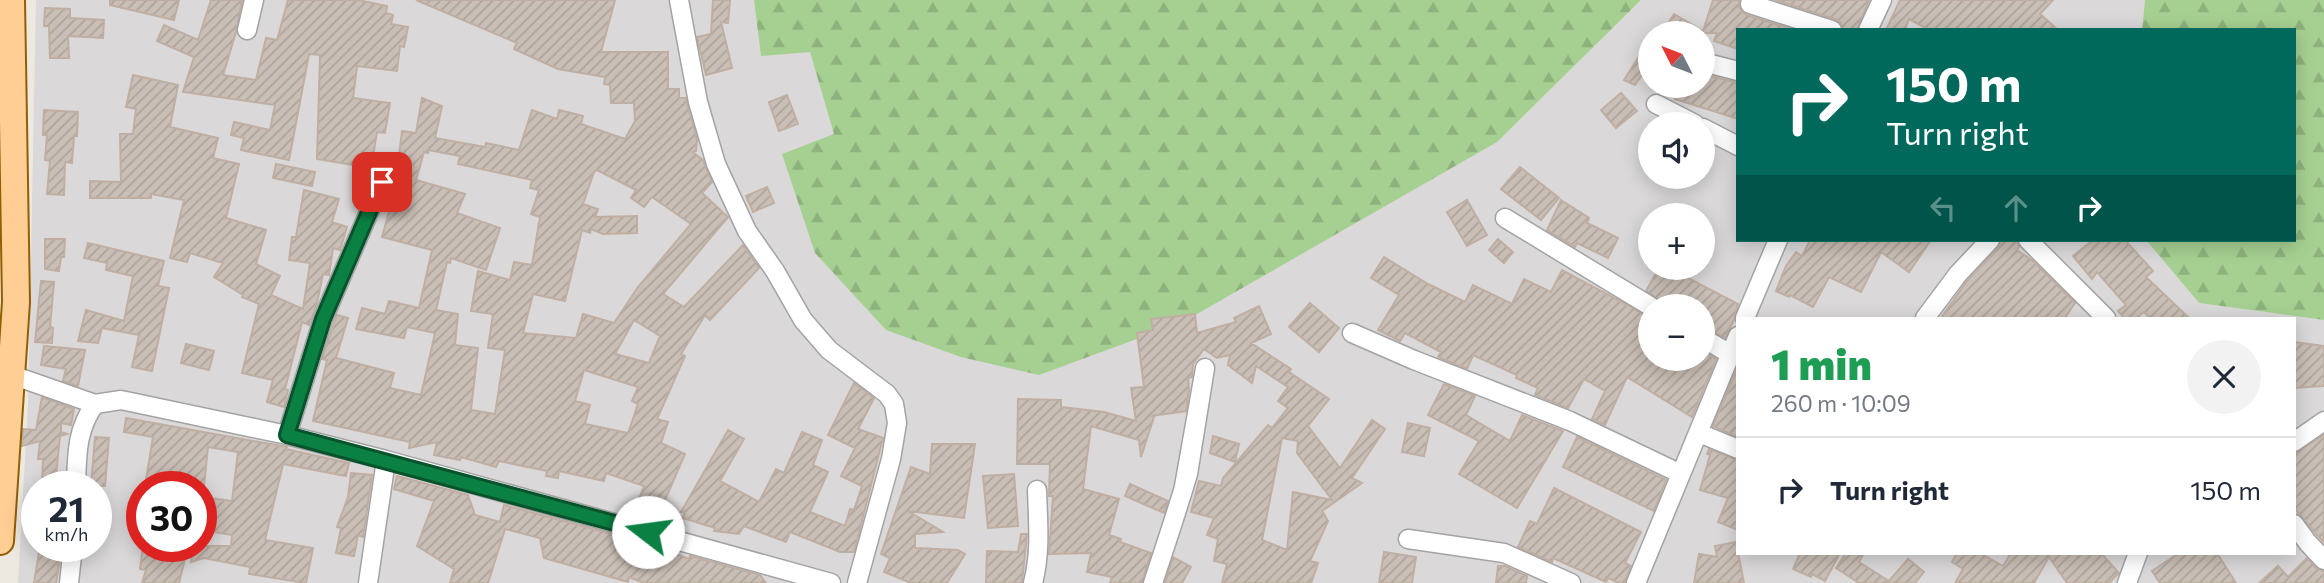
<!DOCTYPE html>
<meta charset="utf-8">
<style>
:root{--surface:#fff;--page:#f2f2f3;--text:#1f2937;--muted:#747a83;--line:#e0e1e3}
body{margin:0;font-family:Commissioner,sans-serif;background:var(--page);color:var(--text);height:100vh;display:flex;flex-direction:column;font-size:26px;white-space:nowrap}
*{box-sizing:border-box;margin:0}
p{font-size:23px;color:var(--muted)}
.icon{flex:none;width:38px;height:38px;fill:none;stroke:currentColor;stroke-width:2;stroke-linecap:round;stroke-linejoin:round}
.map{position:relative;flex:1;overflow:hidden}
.drawer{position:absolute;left:1736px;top:317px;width:560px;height:238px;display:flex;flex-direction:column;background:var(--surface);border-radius:0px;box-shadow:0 4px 18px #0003}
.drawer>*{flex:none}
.guide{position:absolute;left:1736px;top:28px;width:560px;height:214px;border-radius:0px;box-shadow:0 4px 18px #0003;background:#00695c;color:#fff;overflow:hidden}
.needle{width:46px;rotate:312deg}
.fabs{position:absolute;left:1638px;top:21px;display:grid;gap:14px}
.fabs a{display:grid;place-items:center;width:77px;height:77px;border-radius:50%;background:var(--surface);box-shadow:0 4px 18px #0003;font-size:35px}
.speed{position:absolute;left:21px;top:471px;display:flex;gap:14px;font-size:35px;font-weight:700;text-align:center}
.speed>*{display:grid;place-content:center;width:91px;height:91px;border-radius:50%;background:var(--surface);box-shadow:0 4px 18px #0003;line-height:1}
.speed small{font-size:18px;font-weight:400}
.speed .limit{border:10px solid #d22;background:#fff;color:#111}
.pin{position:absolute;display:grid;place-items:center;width:60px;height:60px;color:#fff;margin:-30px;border-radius:14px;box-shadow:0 4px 10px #0006}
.me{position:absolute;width:77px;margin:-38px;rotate:285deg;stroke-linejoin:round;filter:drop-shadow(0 0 5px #0008)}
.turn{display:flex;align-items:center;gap:24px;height:147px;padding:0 35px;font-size:32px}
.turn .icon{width:91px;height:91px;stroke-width:2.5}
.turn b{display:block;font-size:49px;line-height:60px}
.lanes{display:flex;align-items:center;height:66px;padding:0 35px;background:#0003;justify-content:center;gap:35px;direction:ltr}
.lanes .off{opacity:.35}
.round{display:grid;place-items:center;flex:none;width:74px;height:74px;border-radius:37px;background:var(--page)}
.head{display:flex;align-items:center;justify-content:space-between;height:119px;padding:0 35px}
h1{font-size:42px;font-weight:800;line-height:52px;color:#1e9e55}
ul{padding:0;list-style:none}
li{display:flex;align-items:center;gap:21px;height:105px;padding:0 35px;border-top:2px solid var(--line)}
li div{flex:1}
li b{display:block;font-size:26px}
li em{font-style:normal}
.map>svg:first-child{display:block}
.residential{fill:#dad8d8;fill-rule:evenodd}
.forest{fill:url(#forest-firs)}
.building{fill:url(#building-hatch);stroke:#c0aea2;stroke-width:2;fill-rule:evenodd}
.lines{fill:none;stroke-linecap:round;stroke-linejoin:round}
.street-casing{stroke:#a3a3a3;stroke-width:21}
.primary-casing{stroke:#935e00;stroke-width:30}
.street{stroke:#fff;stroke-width:18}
.primary{stroke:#ffce94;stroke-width:26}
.route-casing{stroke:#07532c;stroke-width:18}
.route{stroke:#0b8043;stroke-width:12}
</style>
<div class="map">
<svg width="2324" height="583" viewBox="0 0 2324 583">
<defs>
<pattern id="forest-firs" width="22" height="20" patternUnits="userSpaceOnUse" patternTransform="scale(1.75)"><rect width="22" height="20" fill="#a6d092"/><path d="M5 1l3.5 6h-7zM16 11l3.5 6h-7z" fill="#8eb27d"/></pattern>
<pattern id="building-hatch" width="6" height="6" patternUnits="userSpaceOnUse" patternTransform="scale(1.75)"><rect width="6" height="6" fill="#cabfb6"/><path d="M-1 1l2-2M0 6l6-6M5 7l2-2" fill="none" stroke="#ada49c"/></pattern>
</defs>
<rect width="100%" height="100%" fill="#eee9e0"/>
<!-- residential -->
<path class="residential" d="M36,0H754L761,55L810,51L835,135L1497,142L1641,0H2145L2142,30H1738V240H2147L2199,303L2324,320V583H18L28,405ZM1650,33H1703V86H1650ZM1650,124H1703V177H1650ZM1650,215H1703V268H1650ZM1650,306H1703V359H1650ZM1738,318H2294V553H1738ZM37,486H96V546H37ZM142,486H201V546H142Z"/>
<!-- forest -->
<path class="forest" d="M754,0H1641L1497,142L1183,322L1039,375L961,357L886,330L815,253L782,154L834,134L810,52L761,56Z
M2145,0H2324V320L2199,303L2147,241L2294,240V30H2142Z"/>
<!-- building -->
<path class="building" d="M110,0H179L174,20L110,5Z
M211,0H242L236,32L223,75L256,80L266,38L277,40L288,0H358L387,6L386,13L393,15L391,24L408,27L404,47L400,46L397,71L357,66L353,98L390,103L385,133L377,132L371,168L317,159L320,55L309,54L289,160L241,150L244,138L231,135L234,122L270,130L275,105L183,92L194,57L157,41L164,25L198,40Z
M416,0H615L601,52H668V89H679V98H686L697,140L696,151L693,152L703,160L712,182L702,193L728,217L663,294L684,307L743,245L759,268L710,320L705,315L681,354L685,356L657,419L668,422L661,443L685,454L662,507L639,499L644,486L606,473L604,481L559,471L558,478L546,476L547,471L499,461L496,467L461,457L460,460L434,455L437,442L409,448L410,442L313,421L327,360L322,359L337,315L348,318L336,358L394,373L390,388L421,395L435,333L407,327L404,338L356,329L362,308L385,314L389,301L419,308L432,250L382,237L392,201L387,200L393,186L391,175L393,174L399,156L402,131L416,133L422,98L442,106L435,138L485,147L486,143L519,150L532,110L557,119L559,110L583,116L581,124L625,139L635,121L634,103H611L610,85L604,84L605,77L558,69L514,49L517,43ZM428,150L460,156L458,164L532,180L530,188L539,190L531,214L540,217L532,265L514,262L510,280L478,271L471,311L493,314L488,348L505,350L495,414L471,410L478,348L455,345L458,314L436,310L447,262L450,263L451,258L486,270L500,228L457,213L465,194L416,180L424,152L428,153ZM597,170L636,190L631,198L644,207L652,197L691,224L638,287L614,323L583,314L576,338L523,333L533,294L565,301L582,230L590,233L591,229L603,234L637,233V216L595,217L598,209L583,204L594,172ZM634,320L660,336L649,363L615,354ZM584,370L638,387L632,401L638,404L628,433L585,424L590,405L575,401Z
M713,0H730L728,23L721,22L732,68L706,75L697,37L711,34Z
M1713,0H1739V7L1746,15L1794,30H1738V49L1714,41L1717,33H1662L1674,14L1703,31Z
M1775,0H1869L1857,30H1843L1841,23L1835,19Z
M1900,0H2053L2040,14L2058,30H1929L1909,19L1905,30H1886Z
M45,8L70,9V18L104,20L103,38L68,36L69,58H50L49,26H44Z
M1650,39V63L1635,85L1624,80Z
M1703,74L1738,83V119L1675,99L1679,86H1703Z
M133,75L178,85L170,127L218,138L213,158L239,164L226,218L266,230L256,264L280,276L271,295L303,309L310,263L289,260L292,237H296L304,190L339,199L332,222L347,227L340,250L333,248L329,275L323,274L317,303L309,325L302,322L285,389L288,390L284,407L267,402L273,380L242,373L259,304L242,297L243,295L214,277L223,263L190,253L187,262L170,258L184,200L151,194V198H90V181L121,182L120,134H133L136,109L126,107Z
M1621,93L1637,111L1616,128L1601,110Z
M787,95L798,124L779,131L769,102Z
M44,110L78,112L77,136H74L72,163L65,162L64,195L47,194L50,161L45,160L47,135H43Z
M276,164L315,172L312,186L273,178Z
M1520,167L1559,198L1541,220L1501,189Z
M767,187L774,203L753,212L746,196Z
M1467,200L1487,235L1467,246L1447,212Z
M1561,200L1589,218L1587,223L1618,238L1608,258L1577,243L1575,247L1547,230Z
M45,239H65L64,257H61L59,271L45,269Z
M1498,239L1513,252L1504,263L1489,250Z
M1810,240H1931L1909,272L1881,252L1861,292L1829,277L1813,307L1790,295L1789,297L1776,291L1786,266L1796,252L1802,256Z
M2001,240H2017L2019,247L2017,250L2033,261L2075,303L2065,318H1941L1967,281L1998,248Z
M2093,240H2125L2153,271L2146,277L2189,318H2150L2144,312L2136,318H2124L2118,311L2126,305L2097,272L2092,279L2073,256Z
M88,243L164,261L158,286L169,288L152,371L132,367L139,335L102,328L98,343L78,341L86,310L124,321L133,276L106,270L107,263L84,258Z
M1384,257L1428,284L1465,302L1473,285L1512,304L1524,279L1551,292L1562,270L1650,317V359H1703V351L1716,359L1692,417L1627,377L1605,425L1592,419L1605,391L1584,379L1568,408L1535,395L1538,388L1516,378L1517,375L1473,355L1467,369L1438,357L1441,352L1405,333L1400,341L1378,330L1399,295L1371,278Z
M1659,268H1669L1738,304L1734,320L1725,338L1703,327V306H1661L1660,300L1646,291Z
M41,281L54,282L50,327L53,328L52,343L35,342Z
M1310,303L1339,328L1319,352L1289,327Z
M1259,306L1271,334L1251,343L1291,369L1289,372L1329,399L1308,426L1340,468L1372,420L1385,429L1352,478L1362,483L1322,511L1328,521L1310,561L1318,563L1311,583H1222L1227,564L1214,561L1218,539L1207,535L1214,518L1191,512L1199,481L1221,486L1223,478L1268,425L1272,428L1288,408L1278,401L1288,387L1256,366L1252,383L1228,365L1230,355L1217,358L1204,349L1193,364L1192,377L1188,378L1189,390L1186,411L1151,416L1154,417L1141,457L1139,440L1091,426L1083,489L1119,499L1109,535L1121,539L1120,542L1151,553L1142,583H1110L1112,577L1087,572L1091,553L1049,554L1053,496H1049L1050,464H1017L1018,399L1061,400V407L1104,412L1136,421L1131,388L1144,387L1137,333L1153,330L1151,319L1195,314L1197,333L1236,322L1234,318ZM1282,438L1298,441L1297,453L1332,500L1293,492L1287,550L1262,540Z
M2294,342L2324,346V386L2294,388Z
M186,344L214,351L209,370L181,363Z
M44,346L85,350L78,386L63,381L66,369L41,365Z
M1738,366V437L1713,426Z
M854,383L874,398L858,429L883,438L854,552H840L790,532L786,542L744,526L739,534L714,531L715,528L683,518L685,512H681L728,430L744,439L720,481L759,502L776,469L784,473L802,432L822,440L813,465L828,472L810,512L845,526L850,509L854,510L862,486L841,476L855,448L828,435Z
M1444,384L1475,396L1466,415L1510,441L1522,415L1563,431L1517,508L1459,474L1479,441L1428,415Z
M42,397L74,409L71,425L61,423V432L67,434L60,436L55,486H42L43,459H38L40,441L22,446L23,429L36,430Z
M126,418L287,447L286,449L349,463L346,476L283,464L265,540L313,548L306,583L249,574L250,567L204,558L191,562L192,555L175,552L176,546H231L232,535L201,530V497L232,501L238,452L208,447L204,486H145L153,437L124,432Z
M1408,423L1430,428L1424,456L1402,452Z
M2324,435V543L2294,508V453Z
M1213,436L1239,444L1235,462L1210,453Z
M95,437L109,438L105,486H91Z
M1577,437L1666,480L1654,511L1563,467Z
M932,444H975L964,518L908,511L943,532L915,534V548L958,550L965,554L947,583H911L884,572L890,558L881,554L911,467L930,474Z
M1709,449L1738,460V530L1718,522L1728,498L1700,490L1710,455L1707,454Z
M351,473L372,475L363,537L358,535L354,556L336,553L341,528L337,527L348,497Z
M1014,474L1018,526L988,528L983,476Z
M397,476L468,495L475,515L500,522L504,505L652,545L689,559L690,556L760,575L766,583H644L629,577L628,582L544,558L540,538L505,529L488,583H450L454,569L417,546L434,501L394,489Z
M1130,484L1168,501L1164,513L1125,496Z
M1554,488L1641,532L1625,563L1631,566L1625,583H1619L1608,578L1606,582L1553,558L1552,562L1518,547L1530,521L1537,524Z
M1021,534H1027L1022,583H986L987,551L1018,552Z
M1736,542L1744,583H1694L1699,554L1717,557L1715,546Z
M40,546H62L56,583H34Z
M143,546H162L161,550L186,555L179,583H142L146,570L140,569Z
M1384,552L1416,557L1412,583H1379Z
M1800,553H1840L1825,581L1812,574L1811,577L1793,569Z
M1846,553H1864L1859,562L1889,581L1908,559L1924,572L1915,583H1859L1836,568Z
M1957,553H1980L2003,566L2011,553H2101L2119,573L2109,583H2067L2049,557L2034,583H1955L1963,569L1952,562Z
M2179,553H2217L2236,583H2160L2152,571Z
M1173,557L1191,567L1182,583H1165Z
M2307,558L2316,568L2324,571V583H2259L2278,566L2288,577Z
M1498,566H1505L1527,576L1526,583H1496Z"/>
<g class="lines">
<defs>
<path id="street" d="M679,0L698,102L716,164L747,231L775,271L803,320L829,350L887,394L894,404L897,423L891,459L857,583
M1750,4L1832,30
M247,30L254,0
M1868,30L1882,0
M1703,62L1738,71
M1656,104L1695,124
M1703,128L1738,146
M1505,218L1650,306
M2028,240L2106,318
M1745,318L1778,240
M1925,318L1958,274L1990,240
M1352,333L1414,360L1570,421L1681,474
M1703,338L1730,354
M12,375L95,404
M1699,433L1738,449
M287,435L323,319L382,182
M2294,442L2324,421
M76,486C77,456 76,430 95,404L121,400L287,435L386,460L831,583
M2294,524L2308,543L2324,560
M1408,539L1504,553L1571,583
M69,583L73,546
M368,583L386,460
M1033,583C1041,552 1038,522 1037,490
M1153,583C1165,547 1177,511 1188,474L1205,368L1184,486
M1636,583L1738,336
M2127,583L2138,553"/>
<path id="primary" d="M0,541L16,302L11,0"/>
</defs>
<!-- street casing -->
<use href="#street" class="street-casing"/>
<!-- primary casing -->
<use href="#primary" class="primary-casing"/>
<!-- street -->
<use href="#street" class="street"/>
<!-- primary -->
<use href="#primary" class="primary"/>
</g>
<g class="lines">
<defs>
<path id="route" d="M382,182L323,319L287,435L648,532"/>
</defs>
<!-- route casing -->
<use href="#route" class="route-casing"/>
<!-- route -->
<use href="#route" class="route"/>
</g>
</svg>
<div class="fabs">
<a><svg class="needle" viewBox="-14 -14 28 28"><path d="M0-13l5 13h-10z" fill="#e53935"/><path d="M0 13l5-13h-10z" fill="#747a83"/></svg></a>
<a><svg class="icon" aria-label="sound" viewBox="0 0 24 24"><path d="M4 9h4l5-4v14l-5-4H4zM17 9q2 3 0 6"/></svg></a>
<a>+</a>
<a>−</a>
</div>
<div class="speed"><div>21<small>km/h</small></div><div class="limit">30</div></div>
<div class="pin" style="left:382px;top:182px;background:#d93025"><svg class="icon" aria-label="arrive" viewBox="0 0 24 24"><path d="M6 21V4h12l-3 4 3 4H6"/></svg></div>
<svg class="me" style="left:648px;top:532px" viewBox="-20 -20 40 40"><circle r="19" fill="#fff"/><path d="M0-13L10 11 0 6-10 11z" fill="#0b8043"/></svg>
<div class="guide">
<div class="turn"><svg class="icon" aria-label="right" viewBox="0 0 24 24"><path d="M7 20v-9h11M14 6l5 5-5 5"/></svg><div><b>150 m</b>Turn right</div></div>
<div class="lanes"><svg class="icon off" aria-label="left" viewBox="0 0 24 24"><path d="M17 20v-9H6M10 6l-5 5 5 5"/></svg><svg class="icon off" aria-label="ahead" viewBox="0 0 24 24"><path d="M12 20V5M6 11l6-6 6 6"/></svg><svg class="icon" aria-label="right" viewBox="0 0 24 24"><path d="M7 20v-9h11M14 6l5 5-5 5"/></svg></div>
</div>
<section class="drawer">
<div class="head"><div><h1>1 min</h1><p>260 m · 10:09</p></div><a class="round"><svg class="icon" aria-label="close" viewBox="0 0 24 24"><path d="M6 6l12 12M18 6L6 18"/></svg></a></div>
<ul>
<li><svg class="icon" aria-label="right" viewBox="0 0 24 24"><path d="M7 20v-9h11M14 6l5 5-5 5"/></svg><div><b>Turn right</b></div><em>150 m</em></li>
</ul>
</section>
</div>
